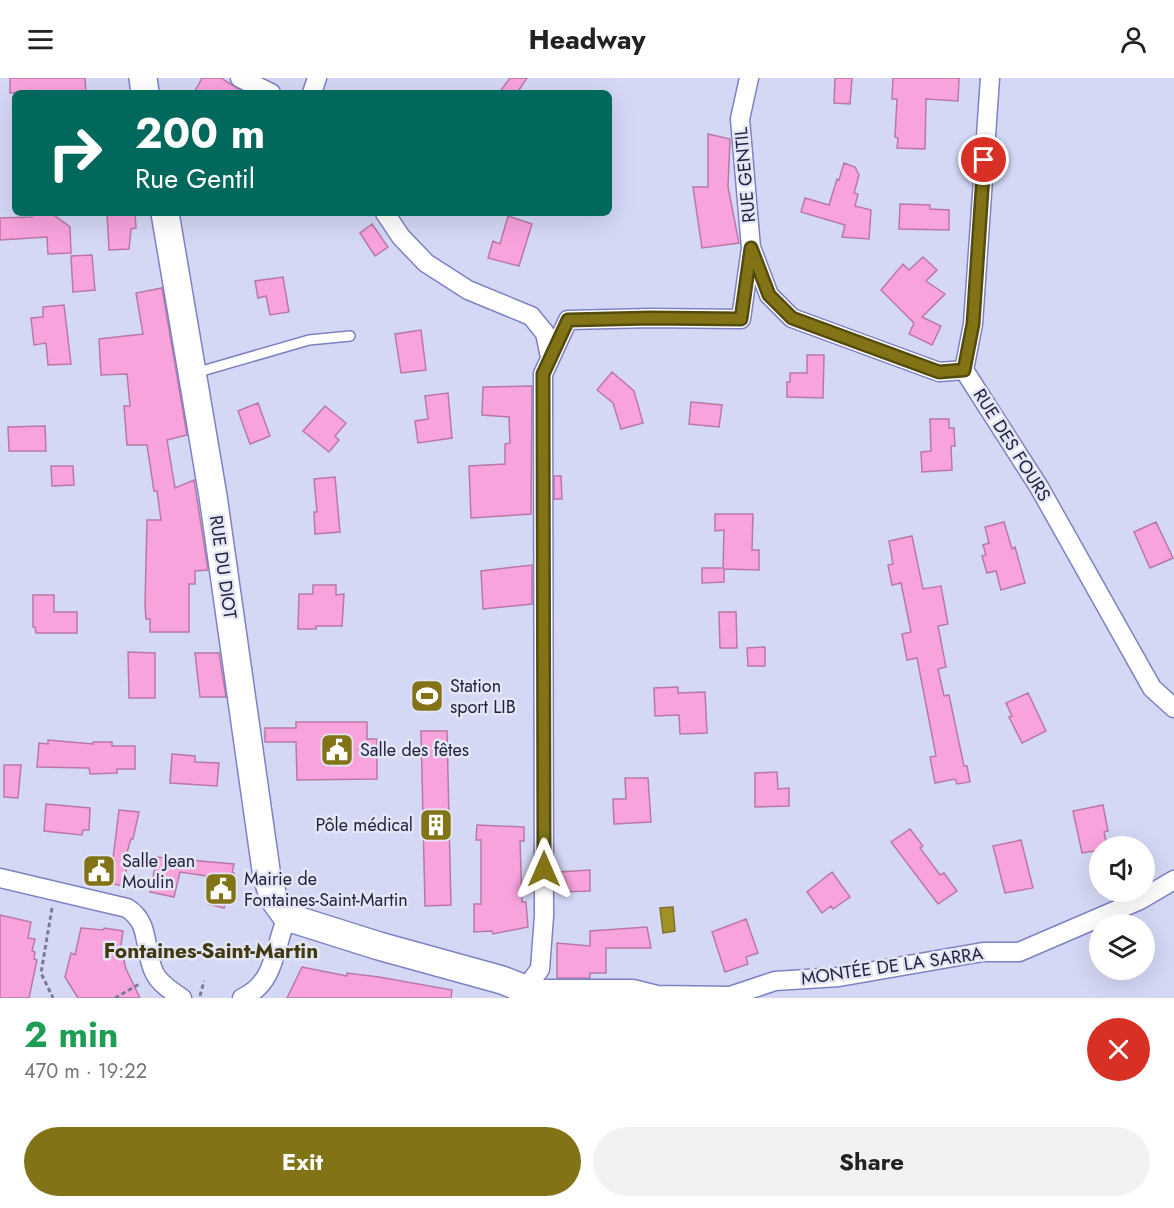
<!DOCTYPE html>
<meta charset="utf-8">
<style>
:root{--surface:#fff;--page:#f2f2f2;--text:#222;--muted:#767676;--accent:#827416}
body{margin:0;font-family:Jost,sans-serif;background:var(--page);color:var(--text);height:100vh;display:flex;flex-direction:column;font-size:22px;white-space:nowrap}
*{box-sizing:border-box;margin:0}
p{font-size:20px;color:var(--muted)}
.icon{flex:none;width:33px;height:33px;fill:none;stroke:currentColor;stroke-width:2;stroke-linecap:round;stroke-linejoin:round}
.map{position:relative;height:920px;overflow:hidden}
.details{display:flex;flex-direction:column;background:var(--surface);flex:1}
.details>*{flex:none}
.top-card{position:absolute;left:12px;top:12px;width:600px;height:126px;border-radius:9px;box-shadow:0 6px 24px #0002;background:#00695c;color:#fff;overflow:hidden}
.controls{position:absolute;left:1089px;top:758px;display:grid;gap:12px}
.controls a{display:grid;place-items:center;width:66px;height:66px;border-radius:50%;background:var(--surface);box-shadow:0 6px 24px #0002;font-size:30px}
.pin{position:absolute;display:grid;place-items:center;width:51px;height:51px;color:#fff;margin:-26px;border:3px solid #fff;border-radius:50%;box-shadow:0 2px 6px #0007}
.me{position:absolute;width:66px;margin:-33px;rotate:0deg;stroke-linejoin:round;filter:drop-shadow(0 0 4px #0008)}
.turn{display:flex;align-items:center;gap:21px;height:126px;padding:0 24px;font-size:27px}
.turn .icon{width:78px;height:78px;stroke-width:2.5}
.turn b{display:block;font-size:42px;line-height:51px}
.round{display:grid;place-items:center;flex:none;width:63px;height:63px;border-radius:32px;background:var(--page)}
.head{display:flex;align-items:center;justify-content:space-between;height:102px;padding:0 24px}
h1{font-size:36px;font-weight:700;line-height:45px;color:#1e9e55}
.action{display:flex;gap:12px;margin-top:auto;padding:12px 24px}
.action a{flex:1;height:69px;border-radius:36px;background:var(--accent);color:#fff;font-size:24px;font-weight:700;line-height:69px;text-align:center}
.action a+a{background:var(--page);color:var(--text)}
header{display:flex;justify-content:space-between;align-items:center;height:78px;padding:0 24px;background:var(--surface);font-size:27px;font-weight:700}
.map>svg:first-child{display:block}
.water{fill:#a29124;stroke:#7c702c;stroke-width:1.5}
.building{fill:#f9a3dd;stroke:#b979a4;stroke-width:1.5}
.lines{fill:none;stroke-linecap:round;stroke-linejoin:round}
.lane-casing{stroke:#7d82c4;stroke-width:12}
.street-casing{stroke:#7d82c4;stroke-width:21}
.secondary-casing{stroke:#7d82c4;stroke-width:30}
.path{stroke:#797c98;stroke-width:3;stroke-dasharray:4.5 3;stroke-linecap:butt}
.lane{stroke:#fff;stroke-width:9}
.street{stroke:#fff;stroke-width:18}
.secondary{stroke:#fff;stroke-width:27}
.route-casing{stroke:#544b0e;stroke-width:15}
.route{stroke:#827416;stroke-width:10}
.labels{text-anchor:middle;stroke-width:5;stroke-linejoin:round;paint-order:stroke}
.street-label{font-size:18px;fill:#22243f;stroke:#e4e6f5}
.poi-label{font-size:18px;fill:#22243f;stroke:#e4e6f5;text-anchor:start}
.quarter-label{font-size:21px;font-weight:bold;fill:#413a10;stroke:#e4e6f5}
</style>
<header><svg class="icon" aria-label="menu" viewBox="0 0 24 24"><path d="M4 6h16M4 12h16M4 18h16"/></svg>Headway<svg class="icon" aria-label="person" viewBox="0 0 24 24"><circle cx="12" cy="8" r="4"/><path d="M4 21q1-7 8-7t8 7"/></svg></header>
<div class="map">
<svg width="1174" height="920" viewBox="0 0 1174 920">
<rect width="100%" height="100%" fill="#d4d8f5"/>
<!-- water -->
<path class="water" d="M673,829L675,853L663,855L660,830Z"/>
<!-- building -->
<path class="building" d="M10,0H85L86,15H10Z
M202,0H221L245,15H194Z
M510,0H527L517,15H499Z
M835,0H852L850,26L834,25Z
M893,0H959L958,23L926,21L925,71L897,70L898,60L895,59L897,21H892Z
M708,56L730,61L728,109L739,165L702,170L693,109H708Z
M844,85L855,89L859,97L854,115L858,116L855,128L871,132L869,161L842,159L845,147L801,134L805,120L829,127L837,101L839,102Z
M900,126L930,127V131L949,132V152L899,151Z
M31,135H51L70,149L71,175L48,176L47,159L0,162V140L32,139Z
M107,135H135L136,150L131,151L129,171L109,172Z
M508,138L532,146L519,188L488,180L493,163L500,166Z
M372,146L388,169L375,178L360,155Z
M92,177L95,212L73,214L71,178Z
M923,179L937,192L926,203L945,216L922,239L941,248L932,267L909,256L914,245L881,212L903,186L909,192Z
M283,199L289,234L270,237L266,218L258,220L255,203Z
M162,210L187,357L167,362L175,410L194,402L208,492L195,493V506H189V554H150V541H146L145,527L147,442H161L157,413H154L147,367H127L124,328H130L127,296L101,297L99,261L143,256L136,215Z
M64,227L71,286L48,287L46,265L34,267L31,240L43,239V229Z
M421,252L426,292L401,295L395,256Z
M807,277H824L823,320L787,319V304H790V295H807Z
M612,294L634,313L643,345L621,351L613,325L597,312Z
M532,308L531,436L471,440L469,388L505,386V366L510,365L509,339L482,337L483,309Z
M448,315L452,360L418,365L415,343L428,341L425,318Z
M691,324L722,327L719,349L689,346Z
M258,325L270,358L250,366L238,333Z
M325,328L346,345L335,358L339,362L329,374L303,353Z
M930,341H949V350H954L955,368H951L952,392L922,394L921,374L931,373Z
M45,348L46,373H9L8,349Z
M51,388H73L74,407L52,408Z
M554,398H561L562,421H554Z
M335,399L340,454L315,456L314,434H317L314,401Z
M715,436H753L752,472H759V492L724,491V504L702,505V490H723L724,452L715,453Z
M1004,444L1012,471L1015,469L1025,505L1001,512L996,493L987,495L982,478L986,477L983,467L989,465L985,449Z
M1156,444L1173,480L1150,490L1134,454Z
M912,458L923,511L941,508L948,546L938,548L946,589L938,591L944,618L949,617L964,688H967L970,704L957,706L955,701L935,705L930,679L936,678L917,580L907,582L902,556L911,554L901,505L892,507L888,487L893,486L889,463Z
M532,487V526L483,531L481,493Z
M313,507H336V517L344,516L342,548H316V551H298L299,516H313Z
M33,517H54V534H77V555H36L35,549H33Z
M719,534H736L737,570H720Z
M765,569V588H748L747,570Z
M128,574L155,575V620H129Z
M195,575H219L226,619H200Z
M678,609V615L705,614L707,655L680,656L679,637L655,638L654,610Z
M1028,615L1046,653L1022,665L1009,639L1012,638L1006,625Z
M296,644H367V661H377V701L297,702L296,664H265V650H296Z
M421,653H447L451,827L425,828Z
M48,662L93,666V664H112V668H135V691H117V695L90,696L89,690L37,689L39,665L48,666Z
M172,676L195,678V684L219,685L217,708L170,705Z
M4,687H21L18,720L4,719Z
M777,694L778,711L789,710V728L755,729V695Z
M625,700H648L651,744L614,746L613,721H626Z
M46,726L90,730L89,752H83L82,757L44,753Z
M1103,727L1108,753L1104,754L1107,768H1100V772L1082,775L1073,733Z
M119,732L139,734L133,761H131L123,788L127,789L123,808L110,805Z
M477,747L524,749V763H520L522,824H526L528,849L493,856L492,853L474,854V826H481V762H476Z
M910,751L923,768L920,770L940,797L944,795L957,813L938,826L891,764Z
M1021,762L1033,810L1005,815L993,768Z
M155,779L234,786L232,795H234L224,830L208,826L213,799L180,794L174,819L150,814L155,789Z
M590,792V813L560,814L558,794Z
M832,794L850,819L833,831L831,828L822,835L807,814Z
M0,837L31,844L28,860L35,861L32,873L35,874L34,881L37,882L29,920H0Z
M746,841L758,875L746,879L748,886L725,894L712,854Z
M647,849L651,870H606V895H590V900H557V865L590,868V853Z
M81,850L103,852L104,850L123,853L121,867L123,879L126,891L140,920H78L65,899L71,875L75,877Z
M302,889L347,898V895L379,899L452,912L451,920H287Z"/>
<g class="lines">
<defs>
<path id="lane" d="M195,295L309,262L350,258"/>
<path id="street" d="M240,0L271,15
M990,0L973,246L964,292L1039,409L1152,610L1174,630
M312,15L317,0
M385,135L401,159L426,185L468,212L531,238L545,255L550,279
M752,172L769,217L792,240L939,294L964,292
M0,800L127,830C151,845 143,870 154,894C159,905 171,913 182,920
M525,911L540,891L544,838L543,296L568,242L651,240L741,241L751,170L740,41L749,0
M525,911H633L657,917L730,918L775,903L839,899L983,874H1019L1140,822L1174,802
M242,920C276,905 274,869 287,839"/>
<path id="secondary" d="M143,0L145,15
M165,135L213,418L267,799L274,821L287,839L379,868L502,902L525,911L523,920"/>
</defs>
<!-- lane casing -->
<use href="#lane" class="lane-casing"/>
<!-- street casing -->
<use href="#street" class="street-casing"/>
<!-- secondary casing -->
<use href="#secondary" class="secondary-casing"/>
<!-- path -->
<path class="path" d="M52,830L41,895L53,920
M200,918L204,903
M115,920L141,905"/>
<!-- lane -->
<use href="#lane" class="lane"/>
<!-- street -->
<use href="#street" class="street"/>
<!-- secondary -->
<use href="#secondary" class="secondary"/>
</g>
<g class="lines">
<defs>
<path id="route" d="M544,791L543,296L568,242L651,240L741,241L751,170L769,217L792,240L939,294L964,292L973,246L984,82"/>
</defs>
<!-- route casing -->
<use href="#route" class="route-casing"/>
<!-- route -->
<use href="#route" class="route"/>
</g>
<!-- icons -->
<defs>
<symbol id="stadium-square" viewBox="-11 -11 22 22"><rect x="-9" y="-9" width="18" height="18" rx="4" fill="#827416" stroke="#e4e6f5"/><path d="M0-5a6.5 5 0 1 0 0 10a6.5 5 0 1 0 0-10ZM-3.5-1.8h7v3.6h-7Z" fill="#fff"/></symbol>
<symbol id="civic-square" viewBox="-11 -11 22 22"><rect x="-9" y="-9" width="18" height="18" rx="4" fill="#827416" stroke="#e4e6f5"/><path d="M-.6-6.5H3V-4.5H.6V-3L4-1V1h2V6H-6V1h2V-1L-.6-3ZM-1.2 2.5V6h2.4V2.5Z" fill="#fff"/></symbol>
<symbol id="building-square" viewBox="-11 -11 22 22"><rect x="-9" y="-9" width="18" height="18" rx="4" fill="#827416" stroke="#e4e6f5"/><path d="M-4-6H4V6H1V3H-1V6H-4ZM-2.5-4.3h1.7v1.8h-1.7ZM.8-4.3h1.7v1.8H.8ZM-2.5-1h1.7V.8h-1.7ZM.8-1h1.7V.8H.8Z" fill="#fff"/></symbol>
</defs>
<g fill-rule="evenodd">
<use href="#stadium-square" x="408" y="599" width="38" height="38"/>
<use href="#civic-square" x="318" y="653" width="38" height="38"/>
<use href="#building-square" x="417" y="728" width="38" height="38"/>
<use href="#civic-square" x="80" y="774" width="38" height="38"/>
<use href="#civic-square" x="202" y="792" width="38" height="38"/>
</g>
<g class="labels">
<!-- street labels -->
<g class="street-label">
<text transform="translate(745 97) rotate(-95)" y="6">RUE GENTIL</text>
<text transform="translate(1012 367) rotate(58)" y="6">RUE DES FOURS</text>
<text transform="translate(223 489) rotate(82)" y="6">RUE DU DIOT</text>
<text transform="translate(892 888) rotate(-8)" y="6">MONTÉE DE LA SARRA</text>
</g>
<!-- poi labels -->
<g class="poi-label">
<text x="450" y="614">Station<tspan x="450" dy="21">sport LIB</tspan></text>
<text x="360" y="678">Salle des fêtes</text>
<text x="413" y="753" text-anchor="end">Pôle médical</text>
<text x="122" y="789">Salle Jean<tspan x="122" dy="21">Moulin</tspan></text>
<text x="244" y="807">Mairie de<tspan x="244" dy="21">Fontaines-Saint-Martin</tspan></text>
</g>
<!-- quarter labels -->
<g class="quarter-label">
<text x="211" y="880">Fontaines-Saint-Martin</text>
</g>
</g>
</svg>
<div class="controls">
<a><svg class="icon" aria-label="sound" viewBox="0 0 24 24"><path d="M4 9h4l5-4v14l-5-4H4zM17 9q2 3 0 6"/></svg></a>
<a><svg class="icon" aria-label="layers" viewBox="0 0 24 24"><path d="M12 4l9 5-9 5-9-5zM3 14l9 5 9-5"/></svg></a>
</div>
<div class="pin" style="left:984px;top:82px;background:#d93025"><svg class="icon" aria-label="arrive" viewBox="0 0 24 24"><path d="M6 21V4h12l-3 4 3 4H6"/></svg></div>
<svg class="me" style="left:544px;top:791px" viewBox="-20 -20 40 40"><path d="M0-17L14 15 0 8-14 15z" fill="#827416" stroke="#fff" stroke-width="4"/></svg>
<div class="top-card">
<div class="turn"><svg class="icon" aria-label="right" viewBox="0 0 24 24"><path d="M7 20v-9h11M14 6l5 5-5 5"/></svg><div><b>200 m</b>Rue Gentil</div></div>
</div>
</div>
<section class="details">
<div class="head"><div><h1>2 min</h1><p>470 m · 19:22</p></div><a class="round" style="background:#d93025;color:#fff"><svg class="icon" aria-label="close" viewBox="0 0 24 24"><path d="M6 6l12 12M18 6L6 18"/></svg></a></div>
<div class="action"><a>Exit</a><a>Share</a></div>
</section>
